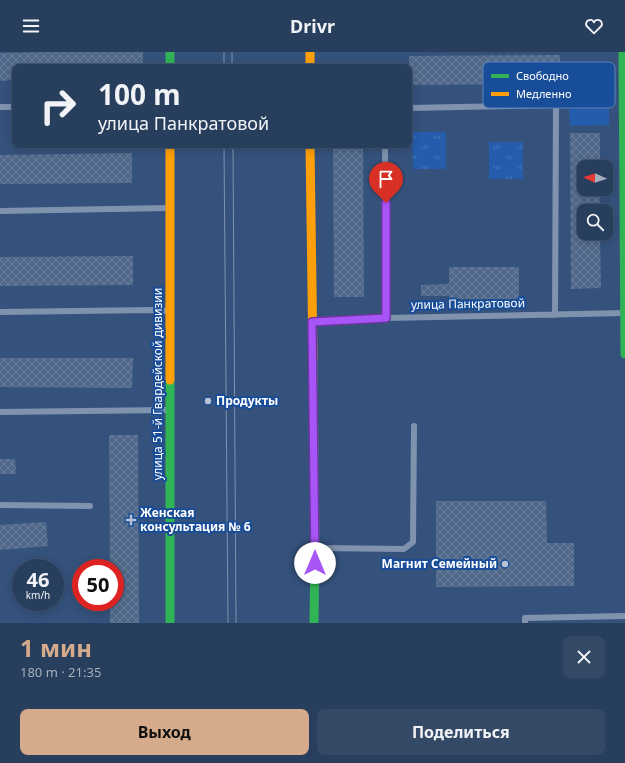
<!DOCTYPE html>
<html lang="ru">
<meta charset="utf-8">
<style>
:root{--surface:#283e5d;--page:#344966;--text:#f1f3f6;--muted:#a5aebc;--line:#445772;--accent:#d6ab8b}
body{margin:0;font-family:"Noto Sans",sans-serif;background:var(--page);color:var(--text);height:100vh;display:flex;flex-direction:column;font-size:15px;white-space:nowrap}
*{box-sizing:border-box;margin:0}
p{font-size:13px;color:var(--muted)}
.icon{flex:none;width:22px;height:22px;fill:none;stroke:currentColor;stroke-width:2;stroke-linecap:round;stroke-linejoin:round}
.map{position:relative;height:571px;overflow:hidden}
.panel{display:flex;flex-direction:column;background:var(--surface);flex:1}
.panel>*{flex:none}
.guide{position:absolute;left:12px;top:12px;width:400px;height:84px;border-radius:8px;box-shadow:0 2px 10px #0003,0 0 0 1px var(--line);background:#283e5d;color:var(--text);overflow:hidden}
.needle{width:26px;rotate:273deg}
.tools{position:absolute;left:577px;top:108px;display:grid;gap:8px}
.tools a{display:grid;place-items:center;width:36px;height:36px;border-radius:8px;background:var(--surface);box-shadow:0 2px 10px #0003,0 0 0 1px var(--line);font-size:20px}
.speed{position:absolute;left:12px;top:507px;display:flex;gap:8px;font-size:20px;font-weight:700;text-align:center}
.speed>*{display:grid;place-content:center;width:52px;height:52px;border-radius:50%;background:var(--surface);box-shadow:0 2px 10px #0003,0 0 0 1px var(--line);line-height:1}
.speed small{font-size:10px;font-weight:400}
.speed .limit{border:6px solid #d22;background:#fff;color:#111}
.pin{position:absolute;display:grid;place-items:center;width:34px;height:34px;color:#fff;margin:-41px -17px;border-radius:50% 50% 50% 0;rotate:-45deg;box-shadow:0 0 4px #0007}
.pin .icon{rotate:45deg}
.me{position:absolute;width:44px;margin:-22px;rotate:0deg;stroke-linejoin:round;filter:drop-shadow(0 0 3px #0008)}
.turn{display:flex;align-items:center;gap:14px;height:84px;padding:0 20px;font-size:18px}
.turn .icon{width:52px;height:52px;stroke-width:2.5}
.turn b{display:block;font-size:28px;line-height:34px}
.round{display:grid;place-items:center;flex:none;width:42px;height:42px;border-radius:8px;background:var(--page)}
.overview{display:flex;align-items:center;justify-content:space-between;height:68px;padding:0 20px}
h1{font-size:24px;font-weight:700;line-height:30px;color:var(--accent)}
.cta{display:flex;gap:8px;margin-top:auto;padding:8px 20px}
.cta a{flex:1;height:46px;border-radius:8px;background:var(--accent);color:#111;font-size:16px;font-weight:700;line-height:46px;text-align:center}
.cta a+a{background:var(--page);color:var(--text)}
header{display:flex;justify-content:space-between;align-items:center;height:52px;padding:0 20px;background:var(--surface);font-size:18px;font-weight:700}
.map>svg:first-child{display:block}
.green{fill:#245dab}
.park{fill:url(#park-tufts)}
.building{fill:url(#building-cross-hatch)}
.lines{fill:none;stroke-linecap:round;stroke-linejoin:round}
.lane{stroke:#8093ae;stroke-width:6}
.fast{stroke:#30b455;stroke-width:9}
.slow{stroke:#ff9f0a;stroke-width:9}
.tram{stroke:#7f92ad;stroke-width:1}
.route-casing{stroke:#6d37a1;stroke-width:10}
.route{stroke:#a855f7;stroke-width:7}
.poi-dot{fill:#b8c2d1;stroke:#184d99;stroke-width:1.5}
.labels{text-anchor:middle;stroke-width:4;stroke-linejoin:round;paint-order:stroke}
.street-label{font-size:12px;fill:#fff;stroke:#184d99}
.poi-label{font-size:12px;font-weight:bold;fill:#fff;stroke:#184d99;text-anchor:start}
.key{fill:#184d99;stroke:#5d82b8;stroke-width:1}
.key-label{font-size:11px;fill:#fff}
</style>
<header><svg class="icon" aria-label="menu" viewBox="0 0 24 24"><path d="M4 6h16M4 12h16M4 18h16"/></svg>Drivr<svg class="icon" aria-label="heart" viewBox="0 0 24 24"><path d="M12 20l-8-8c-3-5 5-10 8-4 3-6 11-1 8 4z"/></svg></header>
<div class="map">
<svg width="625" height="571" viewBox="0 0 625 571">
<defs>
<pattern id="park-tufts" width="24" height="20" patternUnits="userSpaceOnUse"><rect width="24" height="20" fill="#245dab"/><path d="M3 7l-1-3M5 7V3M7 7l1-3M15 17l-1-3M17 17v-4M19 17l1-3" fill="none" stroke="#4575b8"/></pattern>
<pattern id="building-cross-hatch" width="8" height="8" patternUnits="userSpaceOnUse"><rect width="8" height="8" fill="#506889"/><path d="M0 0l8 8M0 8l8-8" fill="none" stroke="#6a7f9b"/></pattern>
</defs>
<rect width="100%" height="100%" fill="#35527c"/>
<!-- green -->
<path class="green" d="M609,51V73L570,74L569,52Z"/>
<!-- park -->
<path class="park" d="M412,80H446V117H413Z
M489,90H523V127H489Z"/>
<!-- building -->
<path class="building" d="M47,0H143V15H15V28L0,29V1Z
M560,3V32L409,33V4Z
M570,81H600V115H584V137H600V159H584V181H600L601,236L571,237Z
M333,93H363L364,245H334Z
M132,101V131L0,132V103Z
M133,204V233L0,234V205Z
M449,215H519V247H449V244H421V233L449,232Z
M0,306H133L132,336L0,335Z
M109,383H138L139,571H110V550H115V516H110Z
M0,407H15L16,422H0Z
M436,449H546L547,491H574V534L436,535Z
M46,470L48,494L0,498V473Z"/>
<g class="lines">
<!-- lane -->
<path class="lane" d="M0,55H15
M409,56L556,53L555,263
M385,93L386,266
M0,159L169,156
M0,260L153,258L168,259
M313,270L386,266L624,261
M0,360L168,358
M0,453L90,454
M317,496L404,497L413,490L414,374
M525,571V566L625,564"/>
<!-- fast -->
<path class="fast" d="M170,0V15
M623,0L625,302
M313,307L315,495L314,571
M170,328V571"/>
<!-- slow -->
<path class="slow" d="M310,0V15
M170,93V328
M310,93L313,307"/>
<!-- tram -->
<path class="tram" d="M224,0V15
M232,0V15
M224,93L228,571
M233,93L236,571"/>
</g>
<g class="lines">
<defs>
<path id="route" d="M315,511L312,270L386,266V151"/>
</defs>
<!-- route casing -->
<use href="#route" class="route-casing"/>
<!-- route -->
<use href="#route" class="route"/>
</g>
<!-- markers -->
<g class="poi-dot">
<circle cx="208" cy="349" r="4"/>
<path d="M129 462h4v4h4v4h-4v4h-4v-4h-4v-4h4z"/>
<circle cx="505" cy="512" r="4"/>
</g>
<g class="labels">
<!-- street labels -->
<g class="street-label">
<text transform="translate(468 252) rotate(-1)" y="4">улица Панкратовой</text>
<text transform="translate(158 332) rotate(-90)" y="4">улица 51-й Гвардейской дивизии</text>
</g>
<!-- poi labels -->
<g class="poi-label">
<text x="216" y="353">Продукты</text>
<text x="140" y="465">Женская<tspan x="140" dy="14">консультация № 6</tspan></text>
<text x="497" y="516" text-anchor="end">Магнит Семейный</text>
</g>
</g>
<!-- legend -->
<rect x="483" y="10" width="132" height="46" rx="6" class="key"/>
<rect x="491" y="22" width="18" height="4" fill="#30b455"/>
<rect x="491" y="40" width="18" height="4" fill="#ff9f0a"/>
<g class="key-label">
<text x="516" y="28">Свободно</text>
<text x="516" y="46">Медленно</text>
</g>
</svg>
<div class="tools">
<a><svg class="needle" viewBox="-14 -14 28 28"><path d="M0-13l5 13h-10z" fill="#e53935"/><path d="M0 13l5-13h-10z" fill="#a5aebc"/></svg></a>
<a><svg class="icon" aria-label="search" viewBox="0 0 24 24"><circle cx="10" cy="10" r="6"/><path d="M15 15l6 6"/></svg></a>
</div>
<div class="speed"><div>46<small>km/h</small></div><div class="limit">50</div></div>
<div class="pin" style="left:386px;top:151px;background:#d93025"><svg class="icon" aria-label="arrive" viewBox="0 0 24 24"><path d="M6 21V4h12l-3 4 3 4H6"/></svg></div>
<svg class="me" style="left:315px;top:511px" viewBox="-20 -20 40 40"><circle r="19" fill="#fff"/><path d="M0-13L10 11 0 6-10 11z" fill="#a855f7"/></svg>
<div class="guide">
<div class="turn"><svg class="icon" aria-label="right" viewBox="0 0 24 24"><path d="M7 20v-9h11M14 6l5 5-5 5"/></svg><div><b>100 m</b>улица Панкратовой</div></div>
</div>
</div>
<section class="panel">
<div class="overview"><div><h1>1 мин</h1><p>180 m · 21:35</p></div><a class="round"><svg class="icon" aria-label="close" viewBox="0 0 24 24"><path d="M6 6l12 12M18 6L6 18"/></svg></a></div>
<div class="cta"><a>Выход</a><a>Поделиться</a></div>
</section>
